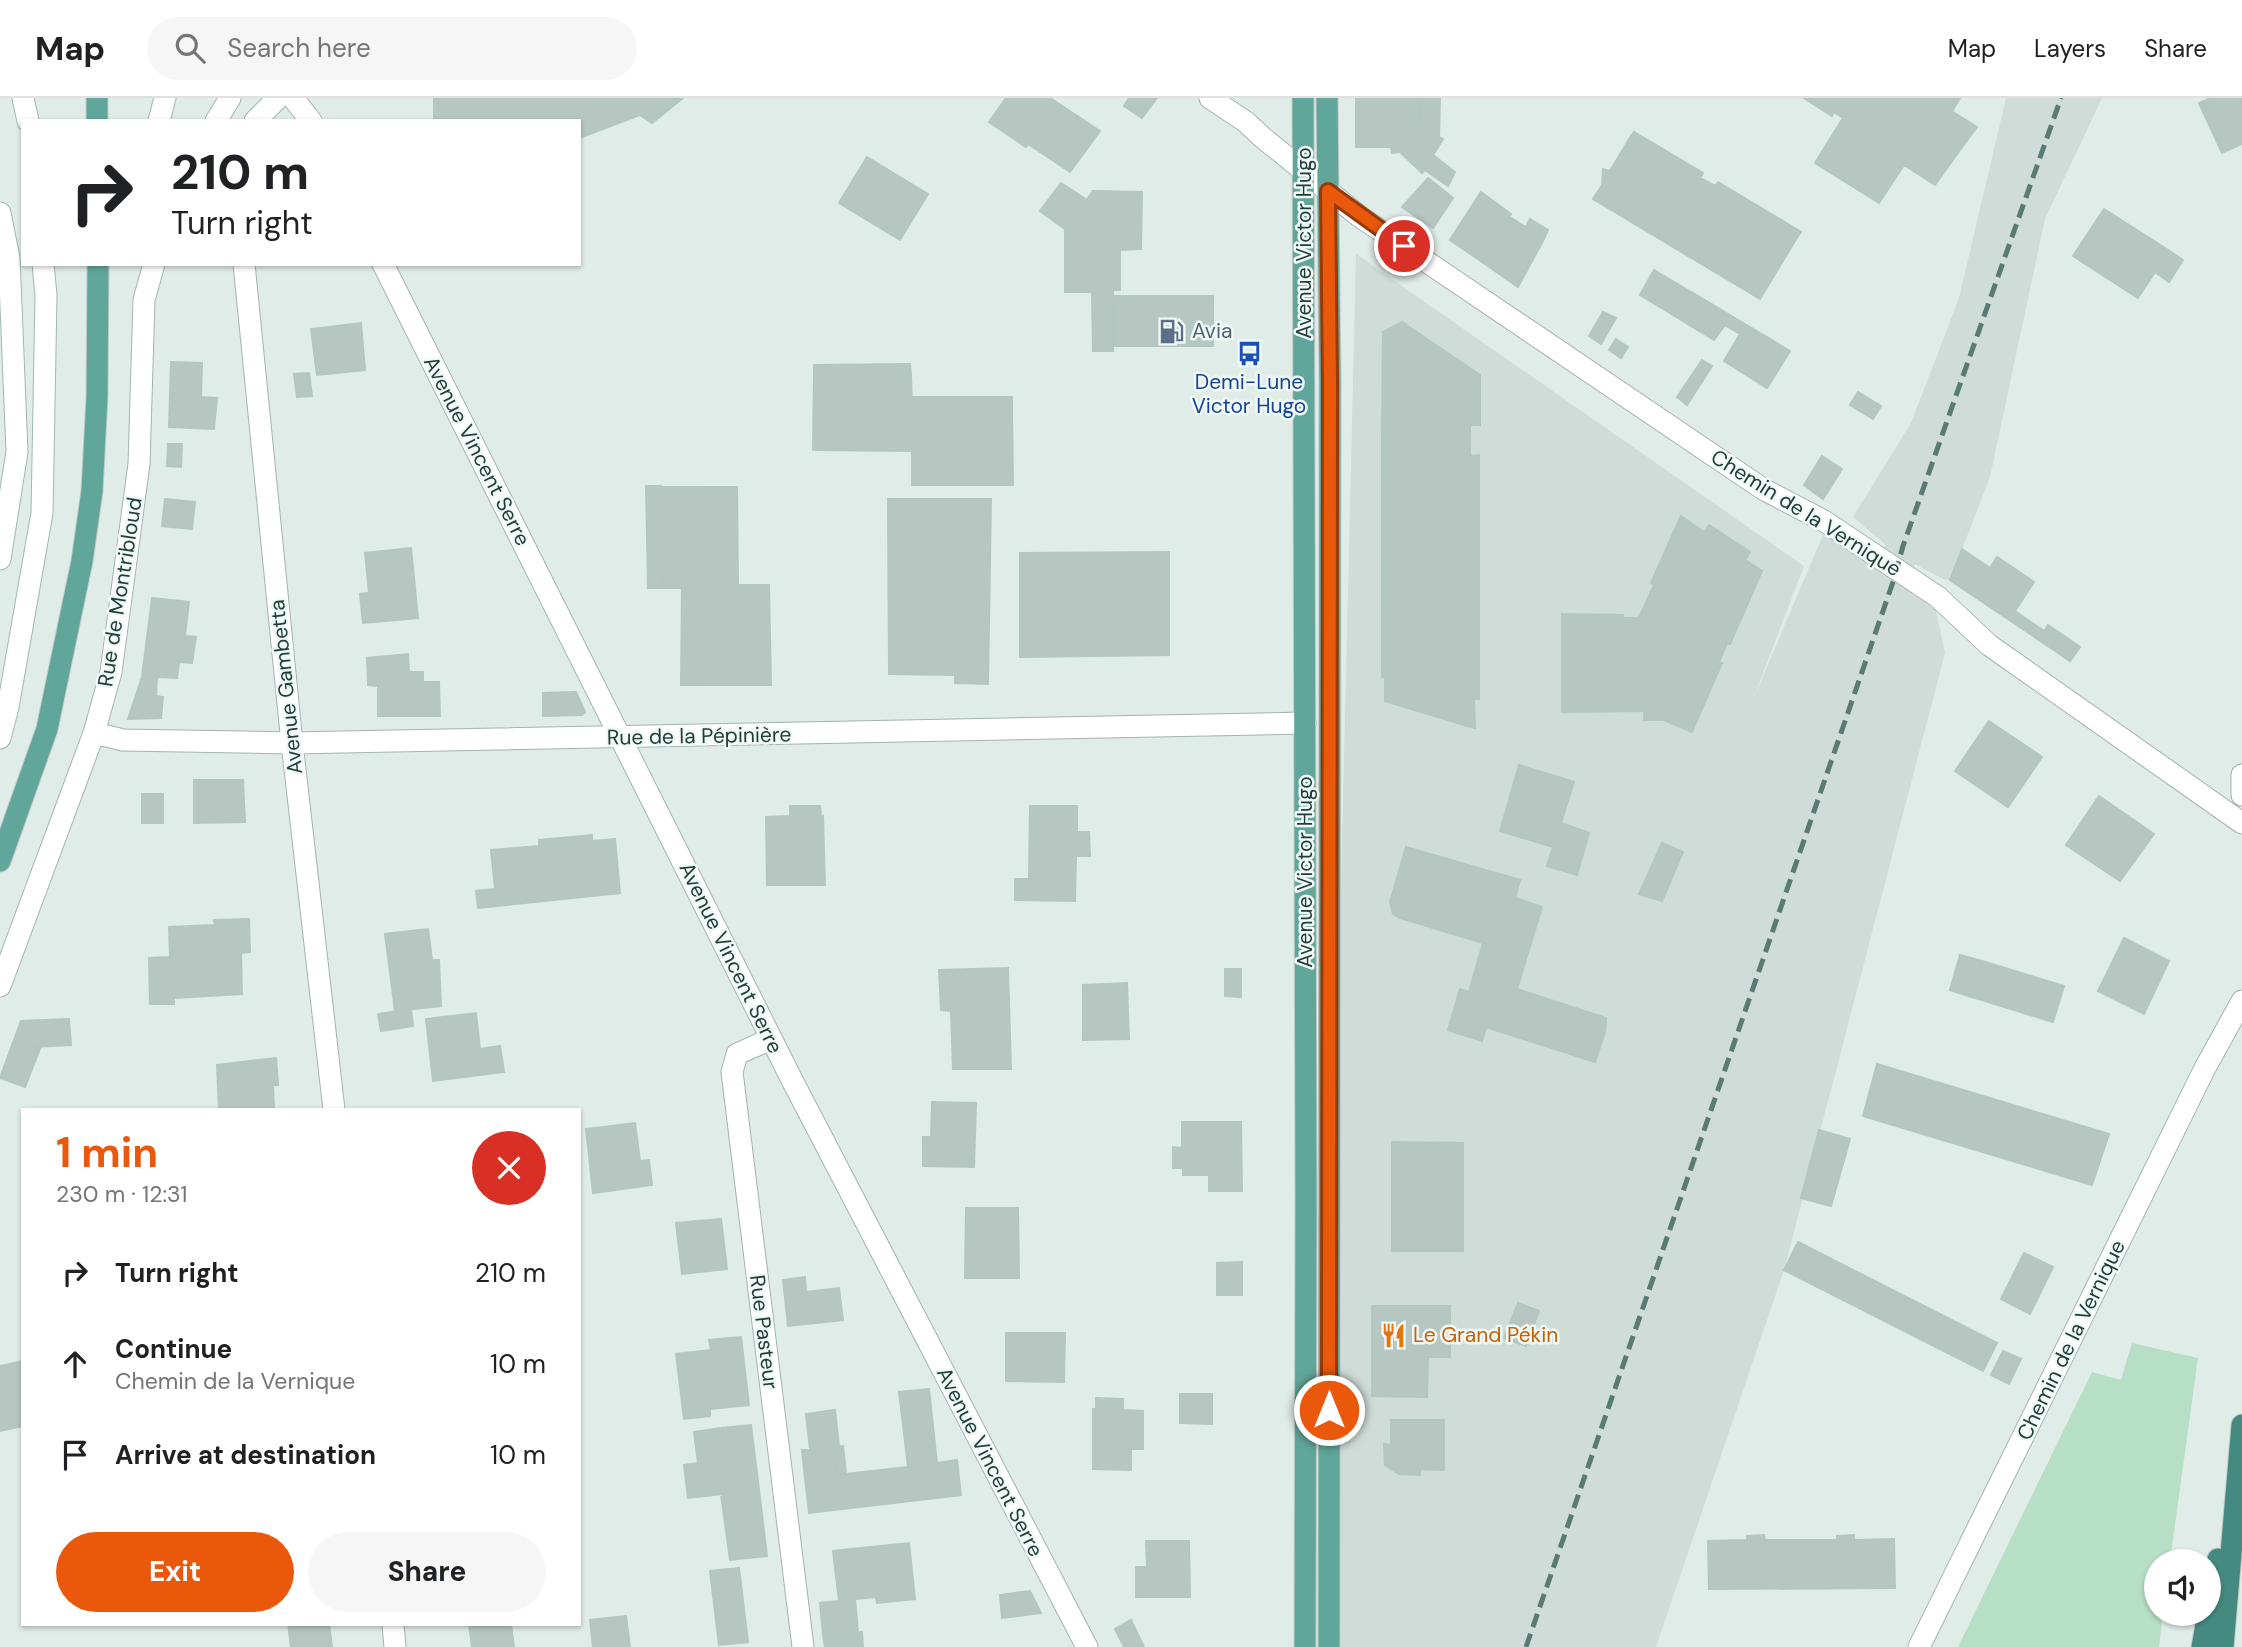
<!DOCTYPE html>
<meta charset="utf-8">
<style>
:root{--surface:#fff;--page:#f6f6f6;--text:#202124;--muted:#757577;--line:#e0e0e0;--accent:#ea580c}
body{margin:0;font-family:"DM Sans",sans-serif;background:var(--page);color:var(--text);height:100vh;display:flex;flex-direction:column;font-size:26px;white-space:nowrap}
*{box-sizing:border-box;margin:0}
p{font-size:23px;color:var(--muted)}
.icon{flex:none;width:38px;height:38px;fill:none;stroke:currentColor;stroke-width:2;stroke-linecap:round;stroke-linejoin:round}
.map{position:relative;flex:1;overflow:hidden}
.sheet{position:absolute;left:21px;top:1010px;width:560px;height:518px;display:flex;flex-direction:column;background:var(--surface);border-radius:0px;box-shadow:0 2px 5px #0004}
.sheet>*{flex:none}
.hud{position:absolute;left:21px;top:21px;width:560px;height:147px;border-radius:0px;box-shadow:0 2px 5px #0004;background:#fff;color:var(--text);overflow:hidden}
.controls{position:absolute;left:2144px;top:1451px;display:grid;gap:14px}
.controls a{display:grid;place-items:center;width:77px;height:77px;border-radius:50%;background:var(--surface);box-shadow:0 2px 5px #0004;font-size:35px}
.pin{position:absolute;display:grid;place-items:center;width:60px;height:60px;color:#fff;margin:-30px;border:4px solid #fff;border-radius:50%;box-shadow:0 2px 7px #0007}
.me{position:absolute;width:77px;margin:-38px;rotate:0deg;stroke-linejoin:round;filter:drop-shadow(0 0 5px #0008)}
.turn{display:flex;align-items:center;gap:24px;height:147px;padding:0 35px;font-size:32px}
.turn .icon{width:91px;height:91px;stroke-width:2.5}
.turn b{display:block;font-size:49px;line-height:60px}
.round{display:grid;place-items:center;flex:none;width:74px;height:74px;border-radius:37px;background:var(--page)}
.headline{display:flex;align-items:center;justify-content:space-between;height:119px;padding:0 35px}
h1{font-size:42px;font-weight:700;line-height:52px;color:var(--accent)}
.cta{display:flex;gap:14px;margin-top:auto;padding:14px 35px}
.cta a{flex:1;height:80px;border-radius:42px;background:var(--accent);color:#fff;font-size:28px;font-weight:700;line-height:80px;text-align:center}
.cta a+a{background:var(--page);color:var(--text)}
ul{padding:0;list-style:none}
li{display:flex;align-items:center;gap:21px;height:91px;padding:0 35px}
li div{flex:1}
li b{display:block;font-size:26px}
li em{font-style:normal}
header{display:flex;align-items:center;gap:42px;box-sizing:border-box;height:98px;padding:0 35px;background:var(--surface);border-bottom:2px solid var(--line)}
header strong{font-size:33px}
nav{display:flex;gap:38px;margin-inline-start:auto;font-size:24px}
.search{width:490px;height:63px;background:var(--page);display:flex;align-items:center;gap:18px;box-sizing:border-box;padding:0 24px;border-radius:38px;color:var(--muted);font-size:26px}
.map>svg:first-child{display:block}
.built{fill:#cfdcd7}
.green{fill:#b7dfc6}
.building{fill:#b6c7c1;stroke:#b2c7c0;stroke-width:2}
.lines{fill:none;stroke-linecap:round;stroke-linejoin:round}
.minor-casing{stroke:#a3b4b0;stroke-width:23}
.secondary-casing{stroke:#9eb9b2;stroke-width:23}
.primary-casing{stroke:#c1c9c8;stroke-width:23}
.trunk-casing{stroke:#c1c9c8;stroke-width:23}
.minor{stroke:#fff;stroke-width:21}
.secondary{stroke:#fff;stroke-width:21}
.primary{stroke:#61a69a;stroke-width:21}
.trunk{stroke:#458a80;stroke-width:21}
.rail{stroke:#5a7a74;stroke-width:5;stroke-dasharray:14 7;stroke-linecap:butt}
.route-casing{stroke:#983908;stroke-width:18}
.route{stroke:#ea580c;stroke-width:12}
.labels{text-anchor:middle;stroke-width:5;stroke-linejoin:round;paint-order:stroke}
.street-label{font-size:21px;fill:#203e39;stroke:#f1f9f6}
.service-label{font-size:21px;fill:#4e5e75;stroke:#f1f9f6;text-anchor:start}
.transit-label{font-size:21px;fill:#164399;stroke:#f1f9f6}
.food-label{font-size:21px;fill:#c56008;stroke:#f1f9f6;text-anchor:start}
</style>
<header>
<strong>Map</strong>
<div class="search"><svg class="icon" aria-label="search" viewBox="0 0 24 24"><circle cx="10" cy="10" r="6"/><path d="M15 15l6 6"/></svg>Search here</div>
<nav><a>Map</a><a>Layers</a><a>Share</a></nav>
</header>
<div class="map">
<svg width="2242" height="1549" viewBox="0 0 2242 1549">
<rect width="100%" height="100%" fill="#e0ece8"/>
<!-- built -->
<path class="built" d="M2006,0H2102L2045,121L1990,379L1950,482L1943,481L1915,466L1906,487L1936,513L1945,555L1784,1172L1656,1549H1323L1356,156L1804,468L1752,604L1823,437L1876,466L1882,455L1885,446L1853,419L1911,325L1959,200Z"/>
<!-- green -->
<path class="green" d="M2132,1245L2198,1260L2170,1463H2156V1516H2163L2159,1549H1958L2092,1274L2121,1282Z"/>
<!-- building -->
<path class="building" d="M434,0H683L652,25L640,17L579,40V23H434Z
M1006,0H1050L1100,33L1070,74L1028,46L1026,49L989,24Z
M1129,0H1157L1142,20L1124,8Z
M1356,0H1420V28L1394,14H1356Z
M1420,0H1440L1439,39L1420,28Z
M1804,0H1960L1942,30L1965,45L1935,87L1904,67L1879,105L1815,65L1843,20L1834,14L1832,18Z
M2211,0L2228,37L2242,31V46L2222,55L2199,5Z
M2211,0H2242V31L2228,37Z
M1356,14H1394L1443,41L1433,57L1455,74L1448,88L1425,72L1422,75L1400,54L1392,55L1391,49H1356Z
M1953,14L1977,29L1965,45L1942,30Z
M1634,34L1658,48L1655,53L1631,38Z
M1631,38L1655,53L1658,48L1703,75L1700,80L1715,88L1718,84L1773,117L1770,122L1798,138L1760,201L1593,101L1602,87L1603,71L1610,73Z
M867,59L928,96L900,142L839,105Z
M1428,80L1453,100L1433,130L1402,109Z
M1061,85L1087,102L1065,131L1040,113Z
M1093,93L1142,94L1141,151L1120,152V192H1113V253H1093L1092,194H1065V131Z
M1481,94L1511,116L1485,166L1450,142Z
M2104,111L2162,148L2148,170L2145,167L2127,193L2073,158Z
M1773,117L1801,134L1798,138L1770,122Z
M1510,119L1544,141L1518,189L1485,166Z
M1530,121L1548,132L1544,141L1526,129Z
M2162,148L2183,162L2169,184L2155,174L2138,200L2127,193L2145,167L2148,170Z
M1654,172L1723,213L1718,223L1725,227L1714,242L1640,197Z
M1114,198H1213V248H1114Z
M1723,213L1790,253L1767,290L1724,263L1740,236L1718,223Z
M1603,214L1616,220L1601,246L1589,238Z
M1402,224L1480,277V327H1470V358L1479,357V601H1467V628L1385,603V579H1382V507H1385V464H1382V379L1385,378V336H1382L1383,234Z
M361,225L365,272L317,277L311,231Z
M1616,241L1628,249L1621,260L1609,252Z
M1702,262L1712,268L1687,307L1677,299Z
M171,264L202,265L201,299L217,300L214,331L169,329Z
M910,266L911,277H814V267Z
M309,275L312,298L297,299L294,276Z
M814,277H911L912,312L1012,311L1013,387H912V353L813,352Z
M1858,294L1881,308L1873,321L1850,307Z
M911,299H1012V311L912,312Z
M1382,336H1385V378L1382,379Z
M168,346H182L181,369L167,368Z
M1822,358L1842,371L1823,401L1804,387Z
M646,388H661L663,490H648Z
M661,388L737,389L738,487H769L771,587H696L695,490H663Z
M165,401L195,404L192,431L162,428Z
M888,401H991L988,586L955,585V577L889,576Z
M1681,418L1704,434L1702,437L1743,465L1745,462L1762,473L1730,546L1727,545L1719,564L1722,565L1697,622L1668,610H1644V613L1562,614V516L1623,517L1622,520H1639L1654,487L1651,485Z
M1709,427L1750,454L1743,465L1702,437Z
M411,450L418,520L363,525L360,496L369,495L365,455Z
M1962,451L1990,470L1997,459L2034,484L2015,513L2044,533L2039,542L1950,482Z
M1169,454V557L1020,559V455Z
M1382,464H1385V507H1382Z
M682,490H695L696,587H681Z
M152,500L189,504L185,538L196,539L192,565L179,564L177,580L157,579L156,598L163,599L161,620L128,621L142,579Z
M2048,527L2060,535L2051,550L2039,542Z
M2060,535L2080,549L2070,563L2051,550Z
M408,556L409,574H423V584H439L440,618H378V588L368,587L367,560Z
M576,594L585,614L582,617L543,618V595Z
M1467,601H1474L1475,630L1467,628Z
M1644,610H1668L1697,622L1692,634L1664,622H1644Z
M1989,623L2042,659L2008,709L1955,673Z
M1519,667L1574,684L1561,725L1589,735L1577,777L1547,768L1553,749L1500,733Z
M194,682H243L245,724L194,725Z
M142,696H163V725H142Z
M2099,698L2154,736L2120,783L2066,747Z
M790,708H820L821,719L823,718L825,787H767L766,719L790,718Z
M1030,708H1077V734H1089L1090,758H1076L1075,803L1015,802V781H1029Z
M592,737V743L615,741L620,795L478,810L476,793L495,791L491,752L539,748V742Z
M1662,745L1683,754L1662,803L1639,796Z
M1406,749L1520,782L1515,800L1542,809L1517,891L1606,920L1605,934L1595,964L1486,929L1482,943L1448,932L1460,891L1469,894L1483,845L1400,820L1393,816L1390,804Z
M249,821L250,854L241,855L242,896L174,900V906H150L149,860L170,859L169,829L215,827L214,822Z
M428,831L432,862H439L441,908L395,913L385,836Z
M2124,840L2169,863L2144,916L2098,893Z
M1960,857L1982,863L1971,899L1950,892Z
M1982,863L2064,888L2053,924L1972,899Z
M1008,870L1011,971H953L951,913L941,912L939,872Z
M1225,871H1241V899L1225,898Z
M1127,885L1129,941L1083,942V887Z
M411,911L413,928L381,933L378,916Z
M476,915L480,951L500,948L504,974L433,983L426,921Z
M69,921L71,947L11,950L21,923Z
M41,948L25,989L0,980L11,950Z
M276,960L278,987H273L274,1011L219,1012L217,967Z
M1877,966L2109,1036L2092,1087L1863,1018Z
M932,1004L976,1005L974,1069L923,1068V1039H931Z
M1182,1024H1241L1242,1093H1209V1077H1183V1070H1173V1049L1182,1050Z
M635,1025L640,1063L649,1062L652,1087L593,1095L586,1031Z
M1819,1032L1850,1041L1831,1108L1801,1100Z
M1392,1044L1463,1045V1153H1392Z
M966,1110H1018L1019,1180H965Z
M721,1121L724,1146L679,1151L676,1125Z
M1798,1144L1997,1245L1983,1273L1784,1172Z
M724,1146L727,1171L682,1176L679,1151Z
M2024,1155L2053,1169L2030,1216L2001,1201Z
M1242,1164V1197H1217V1165Z
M805,1179L806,1194L839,1190L843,1222L788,1228L783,1182Z
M1518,1205L1539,1213L1526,1248L1504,1240Z
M1372,1208H1450V1259H1428L1427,1299L1372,1298Z
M1006,1235H1065L1064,1284L1006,1283Z
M741,1239L749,1307L710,1311V1318L684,1321L676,1256L711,1252L709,1242Z
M2003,1253L2021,1261L2009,1286L1991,1277Z
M23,1263V1328L0,1333V1268Z
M929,1291L937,1365L957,1362L961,1397L809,1415L803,1362L834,1358L836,1377L908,1369L899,1294Z
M1180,1296H1212V1326L1180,1325Z
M1096,1300L1123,1301V1312L1143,1313V1351H1131V1372L1093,1371V1311H1096Z
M835,1312L839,1348L810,1351L806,1316Z
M1391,1322H1444V1372L1420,1371V1377L1399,1376L1385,1367L1384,1346L1391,1347Z
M751,1327L759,1392L688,1400L684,1367L698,1365L695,1342L723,1338L722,1330Z
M722,1330L723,1338L695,1342L694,1334Z
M843,1348L846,1376L836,1377L834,1358L803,1362L802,1352Z
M759,1392L767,1458L730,1462L721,1396Z
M1764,1437L1765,1442H1837V1438L1854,1437V1442L1894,1441L1895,1490L1709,1491L1708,1443L1747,1442V1438Z
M1146,1443H1189L1190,1499H1136V1469H1147Z
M909,1445L915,1501L877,1505L876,1499L855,1501L858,1534L823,1537L820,1505L839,1503L833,1453Z
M739,1470L748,1544L719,1547L710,1473Z
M1030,1493L1041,1515L1002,1520L1000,1497Z
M626,1518L630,1549H593L590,1522Z
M1131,1522L1144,1549H1124L1115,1531Z
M288,1526H329L332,1549H291Z
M469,1526H511L514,1549H472Z
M862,1534L863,1549H825L823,1537Z"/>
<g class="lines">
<defs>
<path id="minor" d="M293,0L311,23
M1210,0L1246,24L1262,39L1359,118L1763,391L1824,423L1938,499L1989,547L2242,725
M159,23L165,0
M216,23L230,0
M255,23L278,0
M244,166L292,645L334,1012
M383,166L792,982L1087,1549
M94,635L123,642L292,645L1305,625
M2242,677V697
M0,888L94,635L111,574L139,366L144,202L154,166
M771,941L737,956L732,974L803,1549
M393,1526L395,1549
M1919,1549L2205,970L2242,903"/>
<path id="secondary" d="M23,0L28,23
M0,115L9,160L17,354L0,461
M0,640L8,609L42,415L46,197L43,166"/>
<path id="primary" d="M97,0V23
M1303,0L1306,1100L1305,1549
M1327,0L1330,285L1329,1549
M0,763L47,631L82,463L92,393L97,299L98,166"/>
<path id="trunk" d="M2208,1514L2218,1461
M2202,1549L2208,1516
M2223,1549L2242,1327"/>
</defs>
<!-- minor casing -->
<use href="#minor" class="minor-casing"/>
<!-- secondary casing -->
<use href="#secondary" class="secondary-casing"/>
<!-- primary casing -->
<use href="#primary" class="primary-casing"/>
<!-- trunk casing -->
<use href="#trunk" class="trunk-casing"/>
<!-- minor -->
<use href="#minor" class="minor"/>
<!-- secondary -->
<use href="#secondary" class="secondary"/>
<!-- primary -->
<use href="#primary" class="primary"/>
<!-- trunk -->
<use href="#trunk" class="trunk"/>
<!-- rail -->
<path class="rail" d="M1526,1549L1894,481L1903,448L2061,0"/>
</g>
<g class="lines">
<defs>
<path id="route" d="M1329,1312L1330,285L1328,93L1404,148"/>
</defs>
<!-- route casing -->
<use href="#route" class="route-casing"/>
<!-- route -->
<use href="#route" class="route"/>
</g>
<!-- icons -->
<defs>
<symbol id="fuel-bare" viewBox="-9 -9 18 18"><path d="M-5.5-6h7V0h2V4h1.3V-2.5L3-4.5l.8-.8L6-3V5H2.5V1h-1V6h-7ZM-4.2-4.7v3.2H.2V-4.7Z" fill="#5c6f8a" stroke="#f1f9f6" stroke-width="2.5" paint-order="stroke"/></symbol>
<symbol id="bus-bare" viewBox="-9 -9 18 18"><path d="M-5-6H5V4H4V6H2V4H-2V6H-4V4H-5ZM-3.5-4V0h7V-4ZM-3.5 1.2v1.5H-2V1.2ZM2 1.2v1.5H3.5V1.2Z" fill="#1a4fb4" stroke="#f1f9f6" stroke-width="2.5" paint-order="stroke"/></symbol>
<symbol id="restaurant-bare" viewBox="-9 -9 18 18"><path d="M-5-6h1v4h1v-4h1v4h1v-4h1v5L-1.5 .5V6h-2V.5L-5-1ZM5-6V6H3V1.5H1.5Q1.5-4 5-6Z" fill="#e8710a" stroke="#f1f9f6" stroke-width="2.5" paint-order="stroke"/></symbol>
</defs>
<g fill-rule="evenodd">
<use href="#fuel-bare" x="1154" y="216" width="35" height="35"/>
<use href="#bus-bare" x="1232" y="238" width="35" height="35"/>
<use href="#restaurant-bare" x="1376" y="1220" width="35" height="35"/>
</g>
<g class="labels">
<!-- street labels -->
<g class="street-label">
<text transform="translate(1304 145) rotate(-90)" y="7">Avenue Victor Hugo</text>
<text transform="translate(477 353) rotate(63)" y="7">Avenue Vincent Serre</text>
<text transform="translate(1806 415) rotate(32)" y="7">Chemin de la Vernique</text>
<text transform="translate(120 494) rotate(-81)" y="7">Rue de Montribloud</text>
<text transform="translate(286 589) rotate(-96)" y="7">Avenue Gambetta</text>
<text transform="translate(699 638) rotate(-1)" y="7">Rue de la Pépinière</text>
<text transform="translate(1305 774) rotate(-90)" y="7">Avenue Victor Hugo</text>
<text transform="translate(731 860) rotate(64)" y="7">Avenue Vincent Serre</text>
<text transform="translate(764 1234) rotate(83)" y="7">Rue Pasteur</text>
<text transform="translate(2071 1242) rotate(-64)" y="7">Chemin de la Vernique</text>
<text transform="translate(990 1364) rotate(63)" y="7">Avenue Vincent Serre</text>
</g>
<!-- service labels -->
<g class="service-label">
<text x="1192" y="240">Avia</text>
</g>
<!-- transit labels -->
<g class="transit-label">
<text x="1249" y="291">Demi-Lune<tspan x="1249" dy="24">Victor Hugo</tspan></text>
</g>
<!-- food labels -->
<g class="food-label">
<text x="1413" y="1244">Le Grand Pékin</text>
</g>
</g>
</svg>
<div class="controls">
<a><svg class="icon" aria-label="sound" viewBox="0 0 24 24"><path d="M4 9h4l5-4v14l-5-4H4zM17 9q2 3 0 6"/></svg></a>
</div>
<div class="pin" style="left:1404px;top:148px;background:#d93025"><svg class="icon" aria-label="arrive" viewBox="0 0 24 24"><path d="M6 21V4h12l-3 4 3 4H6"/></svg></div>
<svg class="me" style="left:1329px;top:1312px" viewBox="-20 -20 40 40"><circle r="17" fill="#ea580c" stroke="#fff" stroke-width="3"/><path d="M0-11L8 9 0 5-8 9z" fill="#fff"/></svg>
<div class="hud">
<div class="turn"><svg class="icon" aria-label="right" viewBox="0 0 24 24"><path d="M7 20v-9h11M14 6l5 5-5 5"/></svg><div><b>210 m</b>Turn right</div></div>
</div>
<section class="sheet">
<div class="headline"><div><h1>1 min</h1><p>230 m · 12:31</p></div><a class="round" style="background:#d93025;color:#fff"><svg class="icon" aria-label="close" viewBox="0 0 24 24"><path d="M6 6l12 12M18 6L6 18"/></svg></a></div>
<ul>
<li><svg class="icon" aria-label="right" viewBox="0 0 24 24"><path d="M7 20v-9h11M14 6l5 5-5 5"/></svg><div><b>Turn right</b></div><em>210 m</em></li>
<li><svg class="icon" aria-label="ahead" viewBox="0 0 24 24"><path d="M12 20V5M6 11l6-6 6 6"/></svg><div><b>Continue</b><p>Chemin de la Vernique</p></div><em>10 m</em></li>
<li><svg class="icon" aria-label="arrive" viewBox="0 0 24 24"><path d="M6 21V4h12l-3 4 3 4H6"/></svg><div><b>Arrive at destination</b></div><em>10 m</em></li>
</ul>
<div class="cta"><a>Exit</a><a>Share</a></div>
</section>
</div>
